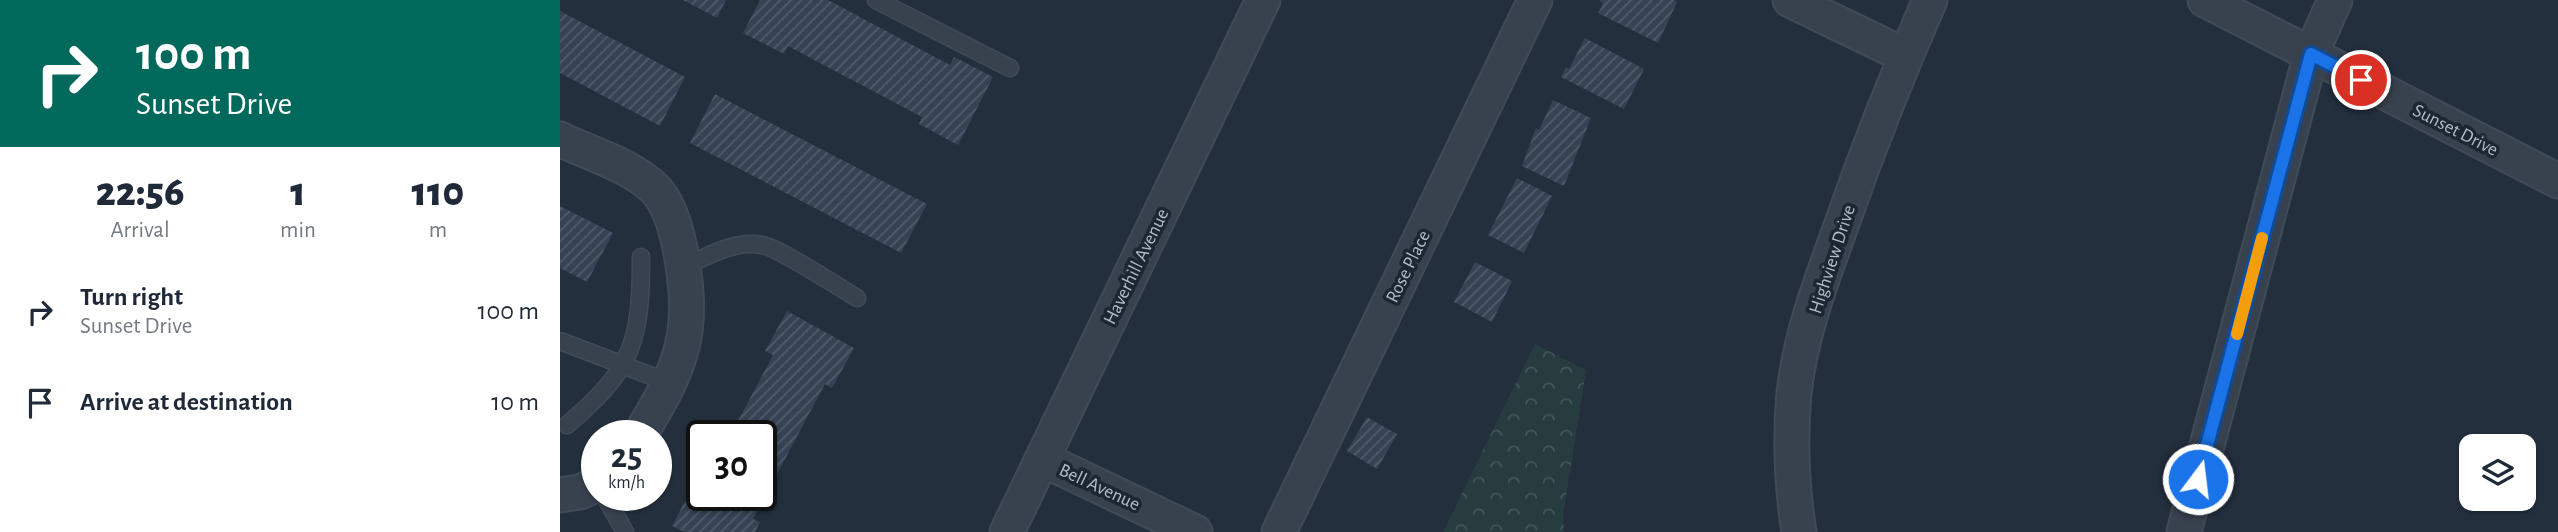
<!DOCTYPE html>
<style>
:root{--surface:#fff;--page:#f2f2f3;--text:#1f2937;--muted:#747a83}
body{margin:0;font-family:"Alegreya Sans",sans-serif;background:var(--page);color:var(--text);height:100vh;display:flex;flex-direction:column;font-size:26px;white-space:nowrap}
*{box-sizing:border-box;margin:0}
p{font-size:23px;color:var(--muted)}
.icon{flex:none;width:38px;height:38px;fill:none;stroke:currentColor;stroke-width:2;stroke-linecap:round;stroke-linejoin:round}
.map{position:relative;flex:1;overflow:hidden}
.details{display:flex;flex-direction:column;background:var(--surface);width:560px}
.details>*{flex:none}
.banner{background:#00695c;color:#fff;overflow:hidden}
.fabs{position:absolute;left:1899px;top:434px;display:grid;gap:14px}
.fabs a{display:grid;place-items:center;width:77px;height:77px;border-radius:14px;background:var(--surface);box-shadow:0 2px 5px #0004;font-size:35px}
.speed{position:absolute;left:21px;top:420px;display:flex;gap:14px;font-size:35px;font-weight:700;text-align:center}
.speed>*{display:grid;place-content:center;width:91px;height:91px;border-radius:50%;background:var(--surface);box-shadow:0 2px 5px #0004;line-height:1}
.speed small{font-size:18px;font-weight:400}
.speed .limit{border:4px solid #111;border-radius:10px;background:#fff;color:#111}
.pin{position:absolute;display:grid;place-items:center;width:60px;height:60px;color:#fff;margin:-30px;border:4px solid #fff;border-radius:50%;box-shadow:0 2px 7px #0007}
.me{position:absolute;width:77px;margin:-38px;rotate:15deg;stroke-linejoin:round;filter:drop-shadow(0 0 5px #0008)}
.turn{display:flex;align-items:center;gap:24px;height:147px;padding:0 21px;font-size:32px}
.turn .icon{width:91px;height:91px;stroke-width:2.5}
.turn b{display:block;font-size:49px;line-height:60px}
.eta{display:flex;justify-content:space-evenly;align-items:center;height:119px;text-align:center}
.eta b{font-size:42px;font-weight:800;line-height:49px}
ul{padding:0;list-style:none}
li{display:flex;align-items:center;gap:21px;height:91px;padding:0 21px}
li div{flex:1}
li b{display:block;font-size:26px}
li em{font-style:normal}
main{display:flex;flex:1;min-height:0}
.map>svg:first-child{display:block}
.forest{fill:url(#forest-crowns)}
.building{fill:url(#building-hatch)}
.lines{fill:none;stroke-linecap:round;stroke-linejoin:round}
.service-casing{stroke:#414a57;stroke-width:19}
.minor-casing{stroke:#414a57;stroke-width:37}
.service{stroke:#38414e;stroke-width:16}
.minor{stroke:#38414e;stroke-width:33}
.route-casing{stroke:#114b97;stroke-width:18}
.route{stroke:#1a73e8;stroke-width:12}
.slow{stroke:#f59e0b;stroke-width:12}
.labels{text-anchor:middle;stroke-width:7;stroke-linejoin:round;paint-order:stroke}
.street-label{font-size:19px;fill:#b4bcc9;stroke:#1d2633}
</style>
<main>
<section class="details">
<div class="banner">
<div class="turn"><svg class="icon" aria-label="right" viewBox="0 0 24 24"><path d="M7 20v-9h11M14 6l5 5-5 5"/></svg><div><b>100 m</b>Sunset Drive</div></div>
</div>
<div class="eta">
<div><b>22:56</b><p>Arrival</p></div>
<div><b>1</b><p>min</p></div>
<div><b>110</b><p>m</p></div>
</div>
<ul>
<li><svg class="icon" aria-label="right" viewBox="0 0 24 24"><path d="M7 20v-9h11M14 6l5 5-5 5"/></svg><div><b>Turn right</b><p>Sunset Drive</p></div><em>100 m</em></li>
<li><svg class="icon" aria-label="arrive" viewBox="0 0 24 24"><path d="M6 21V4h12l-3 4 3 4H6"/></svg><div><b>Arrive at destination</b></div><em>10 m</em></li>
</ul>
</section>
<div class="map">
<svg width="1998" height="532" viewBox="0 0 1998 532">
<defs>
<pattern id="forest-crowns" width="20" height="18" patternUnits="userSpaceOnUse" patternTransform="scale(1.75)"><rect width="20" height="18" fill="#263c3f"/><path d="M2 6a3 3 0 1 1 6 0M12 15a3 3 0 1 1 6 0" fill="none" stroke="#435659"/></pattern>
<pattern id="building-hatch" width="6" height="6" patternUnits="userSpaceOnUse" patternTransform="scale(1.75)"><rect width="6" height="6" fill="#364354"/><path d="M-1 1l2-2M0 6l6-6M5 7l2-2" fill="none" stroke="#515c6b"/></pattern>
</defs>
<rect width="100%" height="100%" fill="#242f3e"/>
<!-- forest -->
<path class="forest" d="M975,344L1026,370L1003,515L1004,532H883Z"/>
<!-- building -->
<path class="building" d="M123,0H166L157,18Z
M200,0H268L390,65L394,57L433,77L398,145L359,124L362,117L228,46L224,54L183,33Z
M1040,0H1114L1117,2L1098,43L1038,13L1043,4Z
M0,11L125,77L100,126L0,73Z
M1025,38L1084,69L1064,109L1001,77L1006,67L1009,69Z
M155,94L367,204L341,253L130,143Z
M993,100L1031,118L1004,186L962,166L976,128L979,130Z
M957,178L992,196L964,253L928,235Z
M0,206L53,233L27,282L0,268Z
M915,262L952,281L932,322L894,302Z
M227,311L294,348L272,388L265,384L193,519L200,522L195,532H124L112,526L133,486L142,491V495H201V436H170L213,355L205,351Z
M807,417L837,434L817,469L787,451Z"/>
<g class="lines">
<defs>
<path id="service" d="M316,0L450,68
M124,267C147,256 175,240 202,245C217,247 279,287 297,298
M0,341L110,383
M7,425C73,369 81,342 81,257
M44,495L65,532"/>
<path id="minor" d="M1230,0L1346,56
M1645,0L1998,181
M0,139C30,154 71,165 95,189C109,203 116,229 120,248C136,332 123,365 79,436
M482,459L635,532
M0,495L20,492L37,484
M447,532L703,0
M719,532L975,0
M1239,532C1232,488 1230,438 1234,393C1240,337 1261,281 1280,229C1307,151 1337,75 1370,0
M1624,532L1751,54L1775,0"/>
</defs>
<!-- service casing -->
<use href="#service" class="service-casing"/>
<!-- minor casing -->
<use href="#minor" class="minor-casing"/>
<!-- service -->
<use href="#service" class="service"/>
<!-- minor -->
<use href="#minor" class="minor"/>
</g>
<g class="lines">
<defs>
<path id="route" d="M1638,479L1751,54L1801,80"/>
</defs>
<!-- route casing -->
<use href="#route" class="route-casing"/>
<!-- route -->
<use href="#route" class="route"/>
<!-- slow -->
<path class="slow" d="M1677,334L1702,238"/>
</g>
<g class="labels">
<!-- street labels -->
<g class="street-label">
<text transform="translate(1896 129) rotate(27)" y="7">Sunset Drive</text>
<text transform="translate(1271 259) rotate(-72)" y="7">Highview Drive</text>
<text transform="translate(575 266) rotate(-64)" y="7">Haverhill Avenue</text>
<text transform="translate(847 266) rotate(-64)" y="7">Rose Place</text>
<text transform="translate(540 486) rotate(25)" y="7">Bell Avenue</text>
</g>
</g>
</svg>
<div class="fabs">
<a><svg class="icon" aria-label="layers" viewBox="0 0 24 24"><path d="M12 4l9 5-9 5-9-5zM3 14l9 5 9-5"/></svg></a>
</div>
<div class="speed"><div>25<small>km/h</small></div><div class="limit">30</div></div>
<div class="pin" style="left:1801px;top:80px;background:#d93025"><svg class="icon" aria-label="arrive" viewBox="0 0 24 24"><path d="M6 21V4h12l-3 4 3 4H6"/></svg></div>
<svg class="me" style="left:1638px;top:479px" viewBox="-20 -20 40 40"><circle r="17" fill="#1a73e8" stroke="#fff" stroke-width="3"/><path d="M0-11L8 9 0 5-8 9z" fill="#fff"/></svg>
</div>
</main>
